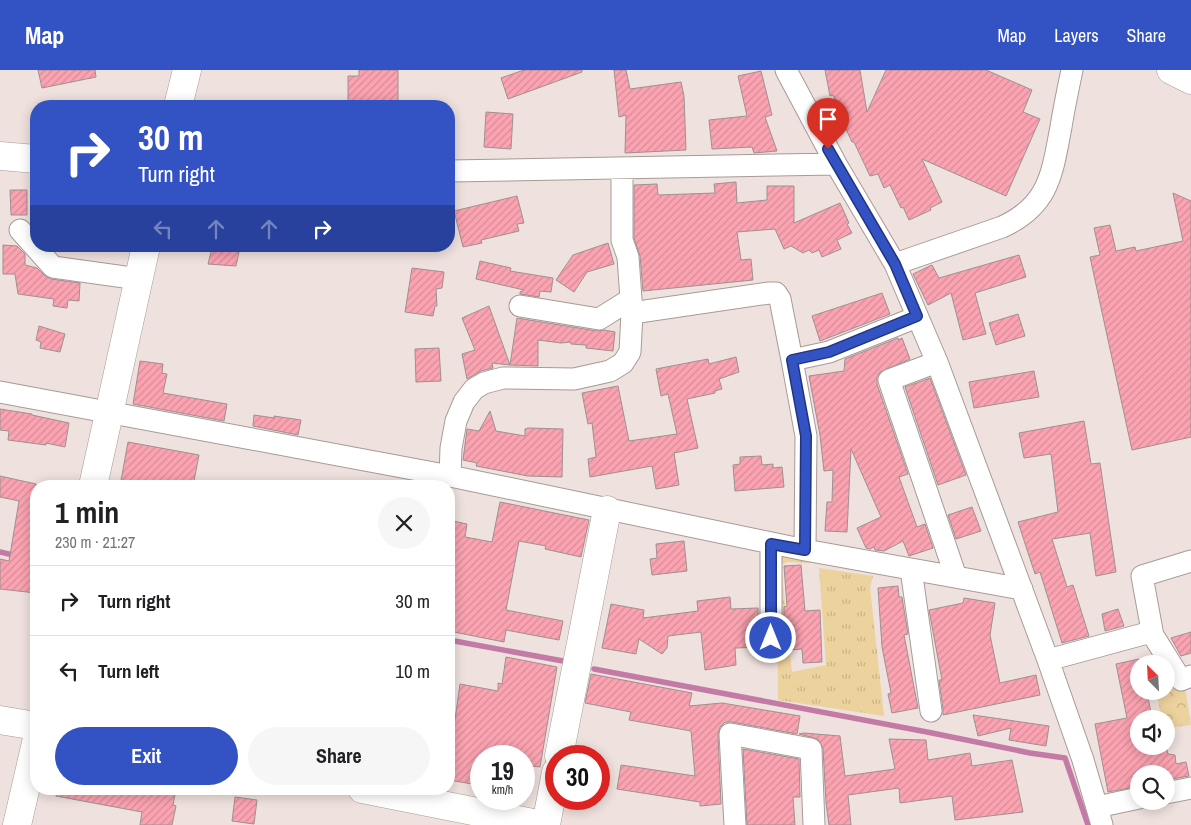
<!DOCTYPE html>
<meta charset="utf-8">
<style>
:root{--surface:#fff;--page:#f6f6f6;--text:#202124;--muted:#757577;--line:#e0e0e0;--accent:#3352c3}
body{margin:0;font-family:"Archivo Narrow",sans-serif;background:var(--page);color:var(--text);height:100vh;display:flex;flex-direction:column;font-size:19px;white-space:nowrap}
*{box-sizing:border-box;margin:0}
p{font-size:16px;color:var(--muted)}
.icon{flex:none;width:28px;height:28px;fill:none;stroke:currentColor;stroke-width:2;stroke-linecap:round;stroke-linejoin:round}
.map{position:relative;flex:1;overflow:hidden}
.sheet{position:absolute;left:30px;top:410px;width:425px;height:315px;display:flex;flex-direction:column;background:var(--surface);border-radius:20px;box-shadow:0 2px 12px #0003}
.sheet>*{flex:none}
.top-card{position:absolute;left:30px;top:30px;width:425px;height:152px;border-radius:20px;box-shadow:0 2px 12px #0003;background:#3352c3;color:#fff;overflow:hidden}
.needle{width:32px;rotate:336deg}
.buttons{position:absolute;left:1130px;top:585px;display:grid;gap:10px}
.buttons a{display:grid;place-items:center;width:45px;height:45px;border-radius:50%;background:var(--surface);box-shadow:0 2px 12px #0003;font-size:25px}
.speed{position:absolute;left:470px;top:675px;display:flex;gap:10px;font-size:25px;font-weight:700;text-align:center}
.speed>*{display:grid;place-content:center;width:65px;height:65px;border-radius:50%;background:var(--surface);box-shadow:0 2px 12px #0003;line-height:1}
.speed small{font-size:12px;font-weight:400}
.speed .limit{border:8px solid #d22;background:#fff;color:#111}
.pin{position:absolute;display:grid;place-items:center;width:42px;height:42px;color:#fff;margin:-51px -21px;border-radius:50% 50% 50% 0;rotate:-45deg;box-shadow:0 0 5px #0007}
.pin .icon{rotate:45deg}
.me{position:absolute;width:55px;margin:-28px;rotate:0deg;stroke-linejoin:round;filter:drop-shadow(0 0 4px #0008)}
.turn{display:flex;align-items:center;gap:18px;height:105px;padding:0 25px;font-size:22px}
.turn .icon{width:65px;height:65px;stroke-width:2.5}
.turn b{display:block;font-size:35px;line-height:42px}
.lanes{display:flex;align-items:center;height:48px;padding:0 25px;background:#0003;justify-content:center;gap:25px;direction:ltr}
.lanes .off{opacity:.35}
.round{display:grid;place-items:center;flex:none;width:52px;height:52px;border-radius:26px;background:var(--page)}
.summary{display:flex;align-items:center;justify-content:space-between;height:85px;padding:0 25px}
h1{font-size:30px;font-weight:700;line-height:38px}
.button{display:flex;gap:10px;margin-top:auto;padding:10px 25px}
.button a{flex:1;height:58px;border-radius:30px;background:var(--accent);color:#fff;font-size:20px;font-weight:700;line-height:58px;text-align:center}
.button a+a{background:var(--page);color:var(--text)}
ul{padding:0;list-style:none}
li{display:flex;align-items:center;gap:15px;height:70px;padding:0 25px;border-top:1px solid var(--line)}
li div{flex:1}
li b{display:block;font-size:19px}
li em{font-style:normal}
header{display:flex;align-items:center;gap:30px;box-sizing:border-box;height:70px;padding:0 25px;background:var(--accent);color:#fff}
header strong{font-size:24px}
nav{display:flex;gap:28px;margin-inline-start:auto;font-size:18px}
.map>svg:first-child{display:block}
.grass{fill:url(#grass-tufts)}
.park{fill:url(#park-crowns)}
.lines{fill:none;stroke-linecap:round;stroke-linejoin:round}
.stream{stroke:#c37ba6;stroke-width:5.5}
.building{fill:url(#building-hatch);stroke:#9e9092}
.minor-casing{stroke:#a79a97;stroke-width:23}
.tertiary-casing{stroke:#a79a97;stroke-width:29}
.secondary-casing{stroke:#a79a97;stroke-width:29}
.minor{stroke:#fff;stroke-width:21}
.tertiary{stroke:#fff;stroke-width:28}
.secondary{stroke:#fff;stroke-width:28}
.route-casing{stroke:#21357f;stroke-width:12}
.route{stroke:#3352c3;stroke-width:9}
</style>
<header>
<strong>Map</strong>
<nav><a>Map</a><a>Layers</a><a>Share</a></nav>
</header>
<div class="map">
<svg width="1191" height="755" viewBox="0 0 1191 755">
<defs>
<pattern id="grass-tufts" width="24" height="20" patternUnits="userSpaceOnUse" patternTransform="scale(1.25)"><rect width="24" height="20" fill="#ecd29d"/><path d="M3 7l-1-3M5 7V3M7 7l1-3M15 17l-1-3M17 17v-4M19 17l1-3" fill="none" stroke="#cab487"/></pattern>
<pattern id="park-crowns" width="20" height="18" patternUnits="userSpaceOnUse" patternTransform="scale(1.25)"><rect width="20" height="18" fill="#ecd29d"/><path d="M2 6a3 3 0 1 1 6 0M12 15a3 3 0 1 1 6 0" fill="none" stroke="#cab487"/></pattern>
<pattern id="building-hatch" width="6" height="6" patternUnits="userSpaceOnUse" patternTransform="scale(1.25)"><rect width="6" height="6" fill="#fba3b1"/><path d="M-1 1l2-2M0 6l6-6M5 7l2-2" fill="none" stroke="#d78c98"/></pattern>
</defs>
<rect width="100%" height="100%" fill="#efe1dd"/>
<!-- grass -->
<path class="grass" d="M777,481L811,489L810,493L787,492L781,495L792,602L826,595L819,498L873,506L870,517L884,646L778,630Z"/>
<!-- park -->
<path class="park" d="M1166,599L1185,617L1191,655L1166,658V649H1162L1156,621H1166Z"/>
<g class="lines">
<!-- stream -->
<path class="stream" d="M0,482L17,486
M449,570L563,591
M594,599L927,662L1030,683L1065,688L1088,755"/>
</g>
<!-- building -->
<path class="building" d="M38,0H95L96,7L42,18Z
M359,0H398V36H348V6H359Z
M524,0H582V2L508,29L501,8Z
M614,0H626L630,19L681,12L684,26L686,80L625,83L626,45L619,47Z
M825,0H860L867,42L886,0H986L1032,20L1023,42L1040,49L1006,126L922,89L942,132L930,138L931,140L909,150L903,137L901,138L890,115L884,118L878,104L870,106L854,72H852L844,55L846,54L833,25L830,26Z
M761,1L772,45L765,47L777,81L754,83L752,77L712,79L709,50L747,46L738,6Z
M486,42L513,44L511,79L484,77Z
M736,112L737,133L767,130V116H794V153L840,133L849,153L847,154L852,163L837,170L841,179L822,187L819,180L812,183L809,180L803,183L791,176L784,179L775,159L737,162L741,190L751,189L753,210L643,221L640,186L634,168V115L657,114L658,125L715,123L714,114Z
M10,120H27V145H11Z
M1173,123L1191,131V367L1132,380L1090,187L1100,185L1094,158L1110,155L1116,181L1135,177L1136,181L1183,171Z
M517,126L524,153L517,154L519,161L481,170L482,173L463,177L454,141Z
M608,173L614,194L587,202L574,222L556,210L573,185Z
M3,175L17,176L25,184V195L37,198L44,205L51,209L80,213L79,231L68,230L67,238L53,236L54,229L18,224L15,204H3Z
M212,178L239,182L236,196L208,194Z
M1019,185L1026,207L975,223L986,264L963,270L951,223L928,235L913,204L932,195L939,208Z
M480,191L511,198L510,201L553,208L551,222L540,221L539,227L520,224V222L524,220L476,209Z
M412,198L444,202L442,218L436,219L437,236H435L433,246L405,242Z
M882,223L890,244L820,271L812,246Z
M489,236L510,295L492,293L493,298L481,301L467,309L462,284L475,280L462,248Z
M1018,244L1025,266L996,275L989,253Z
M517,248L597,261L604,260L615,262L613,281L586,278V275L571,274V272L561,273L538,270V296L510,295Z
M39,256L65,264L60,282L40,278L41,272L36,270Z
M898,268L899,270L902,268L910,289L880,302L877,307V314L908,404L899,407L917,457L925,454L933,478L909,486L903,471L884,481L875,480L874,477L870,479L866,478L857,458L881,447L851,379L847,462L825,461L827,432H832L833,400L824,401L820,365L809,306L844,301L845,289Z
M439,278L441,311L416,312L415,279Z
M736,287L739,302L719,309L722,319L715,321V323L687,329L698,378L674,383L679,415L656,419L652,396L590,407L588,389L596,387L592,353L588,354L582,323L618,316L629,371L677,364L668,324L661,326L656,299L708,289L709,294Z
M140,291L163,294L162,303L167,304L163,323L227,334L224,351L133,334Z
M1034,301L1039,327L974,338L969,312Z
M930,308L966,405L938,415L905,317Z
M0,339L32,344V345L69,353L65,377L46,373V375L8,370L9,361L0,360Z
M490,341L496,361L525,366V359L528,358L563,359L562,407L528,406L476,396L477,393L463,390L467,359L479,361Z
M254,345L274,348V346L301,350L298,365L253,356Z
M1084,351L1091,394L1100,393L1116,502L1096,506L1090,463L1052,469L1067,517L1073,515L1089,566L1062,573L1040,502L1035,504L1018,452L1058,442L1051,384L1024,388L1019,363Z
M128,372L199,385L193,416H120Z
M761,386L762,395L773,394V398L782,397L784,417L735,421L733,395L740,394V387Z
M0,406L36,414V472L33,501L36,502V523L0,519V489L9,491L19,431L0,427Z
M500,432L589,450L581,487L545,479L546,476L519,471L506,540L563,551L559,570L506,560L504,572L449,561V450L467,454L465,467L492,472Z
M972,437L981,461L956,469L948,445Z
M684,471L687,501L652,505L650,489L657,488L656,474Z
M801,495L805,541L820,540L822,592L803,593L802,579L790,580L789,576L779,577L784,568V537L787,536L784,496Z
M898,516L899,527H902L908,564L904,565L918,638L892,643L888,624L891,623L882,577L878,518Z
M730,527L731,539L758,538V568L760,574L763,577L735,578L736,595L705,600L701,562L668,566L667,578L662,584L639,569L636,584L602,578L611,534L644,540L643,548L698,541L697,531Z
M964,528L995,533L990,565L1000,613L1036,605L1040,625L943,645V639L939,610H942L929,540L963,533Z
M1118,539L1124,556L1105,561L1102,544Z
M1191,562V583L1181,586L1171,568Z
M506,587L557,597L540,697L524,695V686H481V705H479L478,715L449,710V692L460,614L498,621V613L502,614Z
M1139,589V621H1147L1152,649H1139V676H1166L1168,684L1175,685L1176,694L1186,692L1189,706L1166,710V704H1139V716L1108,722L1095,654L1127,648L1116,594Z
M591,604L692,623L689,636L722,633L800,646L797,664L732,652H725L720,657L718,665L721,734L700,736V732L617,719L621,695L695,706L691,661L629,650L631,642L585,633Z
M973,645L1049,656L1046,676L1009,670L1011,658L978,666Z
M804,663L840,666L845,706L895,699L889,669L926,670L928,690L970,683L972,696L1012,690L1023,742L955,750L952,726L900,733L899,718L848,725L851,755H829L826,733L823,678L818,669L799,664Z
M743,679L799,689L800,727H793L795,755H747Z
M57,719H176L173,735L176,736L172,755H140L142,742L56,726Z
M235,727L257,730L254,754L232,751Z"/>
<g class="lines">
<defs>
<path id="minor" d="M786,0L836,94L895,194L937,292L1048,590L1083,690L1102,755
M449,101L836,94
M20,160L53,197L139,209
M895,194L1002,157C1050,135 1052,103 1061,57C1064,38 1068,19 1072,0
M520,236L599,249L631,229
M632,243L769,223H776L780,229L792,290
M937,292L889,310L956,507
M0,322L450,406L805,480L1022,519
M450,406L451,378L456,351L464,332L474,319L484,313L503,308L574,309L610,301L623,293L630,282L632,243L628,187L622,170V98
M771,474V568
M805,480L806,366L792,290L829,282L917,247
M911,499L931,641
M1153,566L1142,506L1191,491
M1048,590L1151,562L1181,610L1191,606
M1166,723L1191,718
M1097,737L1139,728
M735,755L730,664L811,679L814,755"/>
<path id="tertiary" d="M178,36L187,0
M0,86L36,89
M93,416L146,176
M0,650L36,656
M559,686L607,440
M362,719L543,755
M17,755L36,673
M546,755L556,702"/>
<path id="secondary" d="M1171,0L1191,10"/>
</defs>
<!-- minor casing -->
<use href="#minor" class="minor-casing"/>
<!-- tertiary casing -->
<use href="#tertiary" class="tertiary-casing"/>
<!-- secondary casing -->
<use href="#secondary" class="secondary-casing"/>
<!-- minor -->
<use href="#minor" class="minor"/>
<!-- tertiary -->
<use href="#tertiary" class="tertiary"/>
<!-- secondary -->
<use href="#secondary" class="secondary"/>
</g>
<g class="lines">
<defs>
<path id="route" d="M771,568V474L805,480L806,366L792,290L829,282L917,246L895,194L828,79"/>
</defs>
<!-- route casing -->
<use href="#route" class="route-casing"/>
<!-- route -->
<use href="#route" class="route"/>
</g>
</svg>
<div class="buttons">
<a><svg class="needle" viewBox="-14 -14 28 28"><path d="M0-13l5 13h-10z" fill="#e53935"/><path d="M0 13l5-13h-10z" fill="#757577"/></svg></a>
<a><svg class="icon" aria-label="sound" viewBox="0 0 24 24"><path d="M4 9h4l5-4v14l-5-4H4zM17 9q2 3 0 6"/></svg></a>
<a><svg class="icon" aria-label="search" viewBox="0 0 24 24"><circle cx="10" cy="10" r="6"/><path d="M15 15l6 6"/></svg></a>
</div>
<div class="speed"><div>19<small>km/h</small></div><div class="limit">30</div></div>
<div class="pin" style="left:828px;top:79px;background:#d93025"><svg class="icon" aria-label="arrive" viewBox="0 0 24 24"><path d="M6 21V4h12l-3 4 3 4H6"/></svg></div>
<svg class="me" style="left:771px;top:568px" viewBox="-20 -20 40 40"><circle r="17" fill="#3352c3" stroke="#fff" stroke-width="3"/><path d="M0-11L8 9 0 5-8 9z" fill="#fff"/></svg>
<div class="top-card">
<div class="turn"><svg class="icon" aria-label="right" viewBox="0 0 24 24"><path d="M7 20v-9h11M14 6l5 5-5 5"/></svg><div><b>30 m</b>Turn right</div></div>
<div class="lanes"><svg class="icon off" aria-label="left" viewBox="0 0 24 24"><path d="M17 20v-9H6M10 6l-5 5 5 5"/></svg><svg class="icon off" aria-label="ahead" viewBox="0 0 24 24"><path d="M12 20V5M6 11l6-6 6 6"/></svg><svg class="icon off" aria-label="ahead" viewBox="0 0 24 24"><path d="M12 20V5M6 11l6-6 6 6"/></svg><svg class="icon" aria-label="right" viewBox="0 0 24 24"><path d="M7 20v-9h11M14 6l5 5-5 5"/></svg></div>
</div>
<section class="sheet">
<div class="summary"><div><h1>1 min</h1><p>230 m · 21:27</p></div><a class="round"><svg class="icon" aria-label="close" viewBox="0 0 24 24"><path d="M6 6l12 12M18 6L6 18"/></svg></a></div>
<ul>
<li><svg class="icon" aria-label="right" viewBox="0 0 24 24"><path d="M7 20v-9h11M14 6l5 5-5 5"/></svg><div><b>Turn right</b></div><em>30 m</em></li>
<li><svg class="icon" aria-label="left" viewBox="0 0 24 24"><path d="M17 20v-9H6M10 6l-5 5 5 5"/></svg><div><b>Turn left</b></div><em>10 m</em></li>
</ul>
<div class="button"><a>Exit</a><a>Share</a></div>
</section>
</div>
